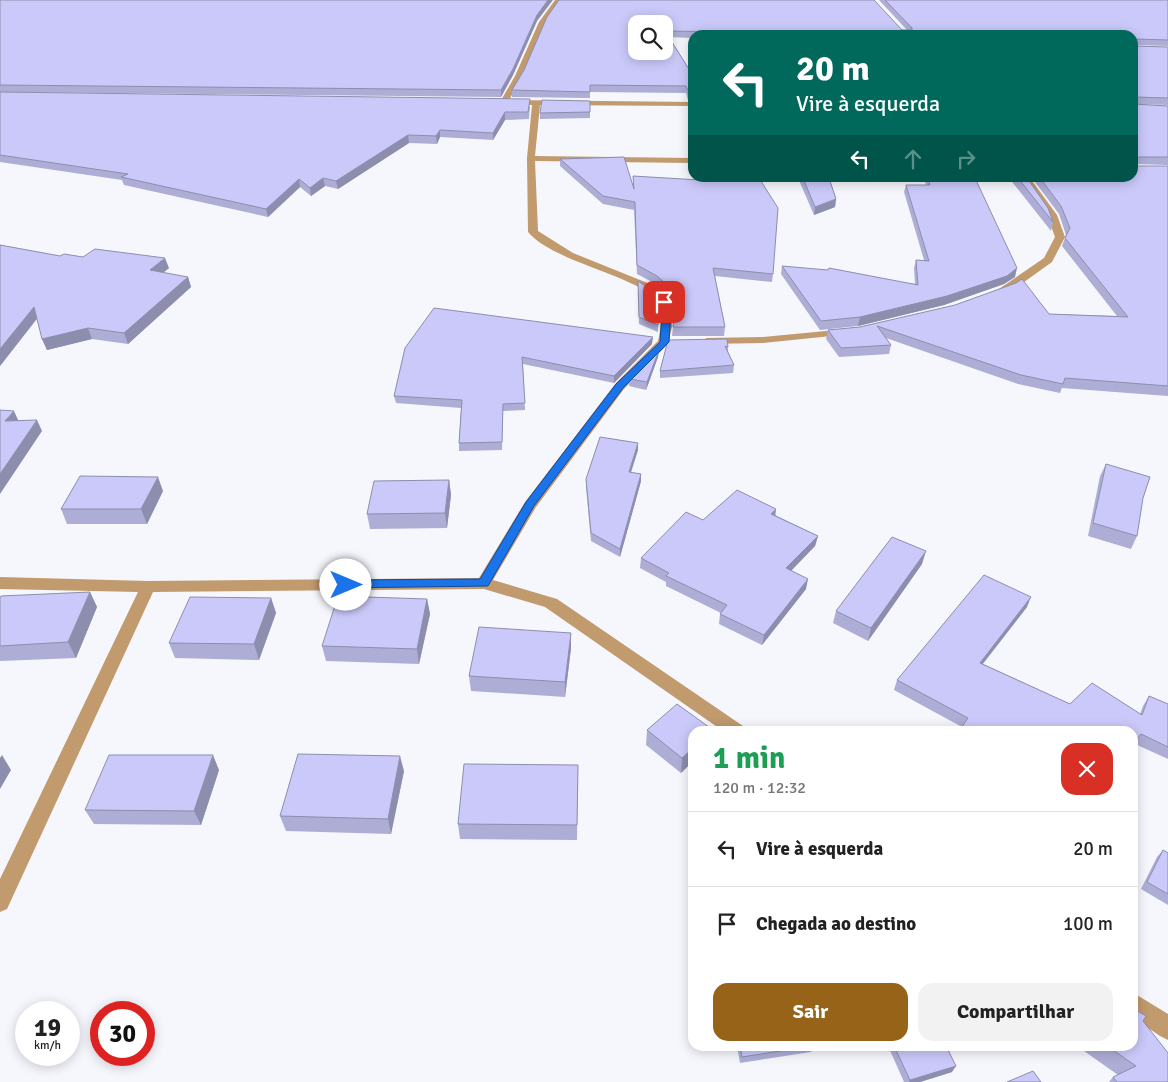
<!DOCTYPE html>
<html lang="pt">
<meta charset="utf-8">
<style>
:root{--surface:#fff;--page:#f2f2f2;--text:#222;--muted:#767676;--line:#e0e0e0;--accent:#976319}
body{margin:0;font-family:Signika,sans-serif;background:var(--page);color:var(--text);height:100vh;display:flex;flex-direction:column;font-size:19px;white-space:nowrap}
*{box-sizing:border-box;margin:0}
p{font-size:16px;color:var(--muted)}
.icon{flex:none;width:28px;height:28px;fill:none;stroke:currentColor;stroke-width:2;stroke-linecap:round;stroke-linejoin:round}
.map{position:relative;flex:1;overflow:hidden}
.details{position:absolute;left:688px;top:726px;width:450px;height:325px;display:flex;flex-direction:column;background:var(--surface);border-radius:15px;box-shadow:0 2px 12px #0003}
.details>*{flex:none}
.hud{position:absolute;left:688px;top:30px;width:450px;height:152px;border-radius:15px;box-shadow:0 2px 12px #0003;background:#00695c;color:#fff;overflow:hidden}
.controls{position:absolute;left:628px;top:15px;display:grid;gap:10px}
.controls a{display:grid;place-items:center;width:45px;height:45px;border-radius:10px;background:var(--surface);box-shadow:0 2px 12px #0003;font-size:25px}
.speed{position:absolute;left:15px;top:1001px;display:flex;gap:10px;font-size:25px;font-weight:700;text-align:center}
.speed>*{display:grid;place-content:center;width:65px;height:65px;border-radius:50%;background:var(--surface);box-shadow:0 2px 12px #0003;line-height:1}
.speed small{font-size:12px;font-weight:400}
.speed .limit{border:8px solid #d22;background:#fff;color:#111}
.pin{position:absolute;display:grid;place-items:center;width:42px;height:42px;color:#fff;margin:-21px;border-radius:10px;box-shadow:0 2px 8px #0006}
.me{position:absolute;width:55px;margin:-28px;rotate:90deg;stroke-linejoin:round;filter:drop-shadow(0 0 4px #0008)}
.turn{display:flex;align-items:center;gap:18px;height:105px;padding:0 25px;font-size:22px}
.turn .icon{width:65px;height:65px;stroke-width:2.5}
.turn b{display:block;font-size:35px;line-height:42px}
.lanes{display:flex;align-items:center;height:48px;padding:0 25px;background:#0003;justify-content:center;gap:25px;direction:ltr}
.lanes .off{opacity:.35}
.round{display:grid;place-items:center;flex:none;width:52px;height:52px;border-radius:15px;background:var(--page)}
.headline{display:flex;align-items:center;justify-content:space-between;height:85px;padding:0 25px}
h1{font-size:30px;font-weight:800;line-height:38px;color:#1e9e55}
.button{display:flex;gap:10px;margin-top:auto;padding:10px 25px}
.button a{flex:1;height:58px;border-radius:15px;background:var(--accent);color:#fff;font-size:20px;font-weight:800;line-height:58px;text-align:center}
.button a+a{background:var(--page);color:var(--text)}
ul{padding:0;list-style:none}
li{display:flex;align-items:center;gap:15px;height:75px;padding:0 25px;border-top:1px solid var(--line)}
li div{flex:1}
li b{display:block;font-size:19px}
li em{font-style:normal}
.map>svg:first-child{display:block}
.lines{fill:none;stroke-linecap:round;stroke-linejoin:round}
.street{fill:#c19a6d;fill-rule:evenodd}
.wall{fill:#aeadd6}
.shaded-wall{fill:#8d8dae}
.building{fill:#cac9f9;stroke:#8d8dae;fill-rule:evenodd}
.route{fill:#1a73e8;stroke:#114b97}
</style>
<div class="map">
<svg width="1168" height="1082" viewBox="0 0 1168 1082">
<rect width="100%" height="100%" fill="#f6f6fd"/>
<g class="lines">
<!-- street -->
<path class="street" d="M555,0H561L545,22L523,76L509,100L692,102V106L540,105L535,156L692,158V163L535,161L538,231L573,253L650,284L659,291L671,305L672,327L668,344L624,389L536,507L493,580L557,599L743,726L746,731H723L545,607L484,589L153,592L7,909L0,912V879L138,592L0,589V577L148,581L479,578L525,502L616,383L658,341C660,330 664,317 660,307C650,277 556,265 528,232L527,158L532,105L504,104L500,102L515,76L539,22Z
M1022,178H1030L1057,215L1065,237L1052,262L1013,290L1001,294L996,291L1044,258L1055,237L1047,215Z
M847,329L853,332L851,334L763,343L707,344L701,341L707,338L763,337Z
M1132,992L1168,1014V1040L1160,1036L1132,1017Z"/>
</g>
<!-- wall -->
<path class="wall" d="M0,0L537,21L513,75L501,97L0,92Z
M559,0L907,30L879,0H1168V46L1133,45V46L1168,47V105L1133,104L1168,106V165L1133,164L1135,166H1168V396L1062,388L1060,393L1018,384L886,338L891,345L889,354L839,357L826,339L828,330L860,327L1049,314L1117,316L1062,246L1066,235L1059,214L1032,178H1132V35H692V38L669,37L692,74V115L690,108L692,100H688L686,93L590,92V98L512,97V90L524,70Z
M0,92L530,106L529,119L505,120L493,140L440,137L437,144L409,143L338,189L325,186L311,196L300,187L268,217L124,185L122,180L0,162Z
M590,101V118L540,119V113Z
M560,159L633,187V176L713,181L712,178H759L773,274L772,282L715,276L725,327L724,336H672L674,315L672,303L665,293L656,284L637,274L634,210L603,204L560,166Z
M798,178H829L836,199L835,207L814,215Z
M924,178H975L1015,277L1004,284L944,305L858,326L820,330L781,274L782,266L915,284L914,268L916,260H924L904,192L906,185H926Z
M1009,178H1027L1053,222L1051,231Z
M0,245L60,256L169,268L163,273L188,277L191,287L128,344L92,339L47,350L42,339L37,319L0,366Z
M638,281L658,325V332L639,324Z
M668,340L728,347V353L734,365L733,373L660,378V371Z
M652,344L614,383L523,364L525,410L503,411L502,450L459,451V443L461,408L396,403L394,396L405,348Z
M659,350L658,357L646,390L629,386L630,379Z
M638,443V450L631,473L641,474V481L620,557L591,541L586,487V479Z
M1106,464L1143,498L1137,536L1131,549L1088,536L1100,476Z
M449,480L451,495L447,528L370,529L367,514Z
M163,491L147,524H67L61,509Z
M775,515L818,536L815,546L791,571L806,589L762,645L719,624L720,614L721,613L666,586V582L640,568L641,558L703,520Z
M922,564L868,641L833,623L836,611Z
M90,592L97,607L76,658L0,661V598Z
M271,598L276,613L259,660L175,658L169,643Z
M427,599L430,614L419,664L326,661L322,646Z
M1027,607L983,664L1070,704L1140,714L1143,706L1149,696L1168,704V759L1135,744L1132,747V731L962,727L894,690L897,680Z
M571,633V648L565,697L471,691L469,676Z
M647,730L692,731V762L681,773L646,745Z
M578,765L577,840L460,839L458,824Z
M219,770L201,825L94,824L85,810Z
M404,771L391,834L286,831L280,816Z
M1163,850L1168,853V905L1141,889L1157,857Z
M1143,1021L1168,1082H1109L1113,1077L1118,1075L1077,1046H1132Z
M737,1046H814L811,1052L740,1063Z
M888,1046H946L952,1072L920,1082H904Z"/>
<!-- shaded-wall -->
<path class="shaded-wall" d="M548,0H553L537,21L513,75L501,97V90L537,15Z
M505,112V120L493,140V133Z
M440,130V137L437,144L436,136Z
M408,135L409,143L338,189L336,181Z
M323,178L325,186L311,196L310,188Z
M299,179L300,187L268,217L266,209Z
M836,199L835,207L814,215L815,207Z
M165,258L169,268L153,281L150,270Z
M1017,268L1015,277L1004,284L944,305L858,326L860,317Z
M188,277L191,287L128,344L124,333Z
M34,307L38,317L0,366V349Z
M88,328L92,339L47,350L42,339Z
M653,337L652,344L614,383V376Z
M659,350L658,357L646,390L647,382Z
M14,411L19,422L5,421Z
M37,420L42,431L0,494V474Z
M638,443V450L628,480L629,472Z
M641,474V481L620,557V549Z
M158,477L163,491L147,524L141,509Z
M449,480L451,495L447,528L445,513Z
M776,509L775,519L771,514Z
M818,536L815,546L784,578L786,568Z
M926,551L922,564L868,641L871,628Z
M808,579L806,589L762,645L764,635Z
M90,592L97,607L76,658L68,642Z
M1031,597L1027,607L976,672L980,663Z
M271,598L276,613L259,660L254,644Z
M427,599L430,614L419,664L417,649Z
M571,633V648L565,697V682Z
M692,749V762L681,773L682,758Z
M2,755L11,770L0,789V758Z
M213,755L219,770L201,825L194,811Z
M400,756L404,771L391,834L388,819Z
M956,1066L952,1072L920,1082H909L910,1080Z"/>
<!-- building -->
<path class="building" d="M0,0H548L537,15L513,69L501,90L0,85Z
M559,0H874L902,30H912V28L885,0H1168V40L1134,39L1132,40V35H742L740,32L665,31L692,74V94L689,93L686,86L590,85V92L512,90L524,70L547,17ZM636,24H664V51H636Z
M1132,43L1133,46L1168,47V98L1135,97L1133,99V104L1168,106V157H1135L1133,164L1135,166H1168V386L1065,378L1063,384L1021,375L877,326L891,345L841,348L828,330L860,327L955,305L1016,283L1022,279L1049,314L1128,317L1065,238L1070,228L1061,206L1040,178H1132Z
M0,92L530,99L528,112H505L493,133L440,130L436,136L408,135L336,181L323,178L310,188L299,179L266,209L121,177L128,174L0,155Z
M542,100L590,101V112L540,113Z
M624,157L634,189L633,176L716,181L715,178H759L778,208L773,274L713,268L725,327H673L675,308L672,294L666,284L657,276L637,265L635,202L603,196L560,159Z
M803,178H829L836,199L815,207Z
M928,178H975L1017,268L1007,276L947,296L860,317L821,321L782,266L828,270L829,268L918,285L916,260L929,261L906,185H930Z
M1018,178H1027L1048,208L1053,222Z
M0,245L60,256L64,254L83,257L95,249L165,258L150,270L188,277L124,333L88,328L42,339L34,307L0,349Z
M638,281L651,290L659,299L658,325L639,317Z
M434,308L653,337L614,376L522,357L525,403L503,404L502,442L459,443L462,400L394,396L405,348Z
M727,339L728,347L725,346L734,365L660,371L668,340Z
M659,350L647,382L630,379Z
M0,410L14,411L5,421L37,420L0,474Z
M600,437L638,443L629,472L641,474L620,549L591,533L586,479Z
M1106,464L1150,477L1143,498L1137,536L1093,523Z
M80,476L158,477L141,509H61Z
M449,480L445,513L367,514L374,481Z
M737,490L776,509L771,514L818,536L786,568L808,579L764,635L720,614L727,605L666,576L669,573L641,558L686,512L703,520Z
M892,537L926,551L871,628L836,611Z
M984,575L1031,597L980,663L1070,704L1092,683L1142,715L1149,696L1168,704V747L1141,734L1132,745V731H959L968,718L897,680Z
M90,592L68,642L0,646V598L1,596Z
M338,596L427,599L417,649L322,646Z
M190,597L271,598L254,644L169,643Z
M479,627L571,633L565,682L469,676Z
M677,704L713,730L712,731H692V749L682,758L647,730Z
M298,754L400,756L388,819L280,816Z
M109,755H213L194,811L85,810Z
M464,764L578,765L577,825L458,824Z
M1163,850L1168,853V894L1147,882Z
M1132,1008L1146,1016L1143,1021L1168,1053V1082H1117L1113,1077L1136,1066L1107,1046H1132Z
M740,1046H812L742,1057Z
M894,1046H946L956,1066L910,1080Z
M1033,1071L1041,1082H1007Z"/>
<!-- route -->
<path class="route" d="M664,299L668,302L671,312L669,342L623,388L534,506L488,586L341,588L340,585L346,580L480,579L526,502L616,384L660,342L662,312L660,302Z"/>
</svg>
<div class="controls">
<a><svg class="icon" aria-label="search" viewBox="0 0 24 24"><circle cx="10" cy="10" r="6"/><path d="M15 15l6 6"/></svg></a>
</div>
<div class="speed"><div>19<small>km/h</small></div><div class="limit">30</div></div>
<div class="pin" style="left:664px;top:302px;background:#d93025"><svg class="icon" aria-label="arrive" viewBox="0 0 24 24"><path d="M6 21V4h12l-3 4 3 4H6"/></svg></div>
<svg class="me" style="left:346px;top:585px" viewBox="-20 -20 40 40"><circle r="19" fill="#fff"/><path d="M0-13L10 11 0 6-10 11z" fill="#1a73e8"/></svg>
<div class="hud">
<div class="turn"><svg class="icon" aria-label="left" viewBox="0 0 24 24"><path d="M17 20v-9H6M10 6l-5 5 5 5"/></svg><div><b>20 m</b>Vire à esquerda</div></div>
<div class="lanes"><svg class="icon" aria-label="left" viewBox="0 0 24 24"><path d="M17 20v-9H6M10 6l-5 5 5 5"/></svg><svg class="icon off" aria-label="ahead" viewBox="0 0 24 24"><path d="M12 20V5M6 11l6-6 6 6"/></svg><svg class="icon off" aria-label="right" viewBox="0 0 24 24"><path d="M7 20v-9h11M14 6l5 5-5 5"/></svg></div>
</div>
<section class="details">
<div class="headline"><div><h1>1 min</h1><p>120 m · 12:32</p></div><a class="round" style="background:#d93025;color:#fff"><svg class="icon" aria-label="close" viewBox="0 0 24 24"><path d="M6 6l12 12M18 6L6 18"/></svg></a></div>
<ul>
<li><svg class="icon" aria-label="left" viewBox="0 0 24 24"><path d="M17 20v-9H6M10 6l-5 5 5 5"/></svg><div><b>Vire à esquerda</b></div><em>20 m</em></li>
<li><svg class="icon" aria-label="arrive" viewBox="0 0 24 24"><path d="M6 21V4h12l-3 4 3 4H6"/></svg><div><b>Chegada ao destino</b></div><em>100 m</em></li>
</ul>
<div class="button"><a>Sair</a><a>Compartilhar</a></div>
</section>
</div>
